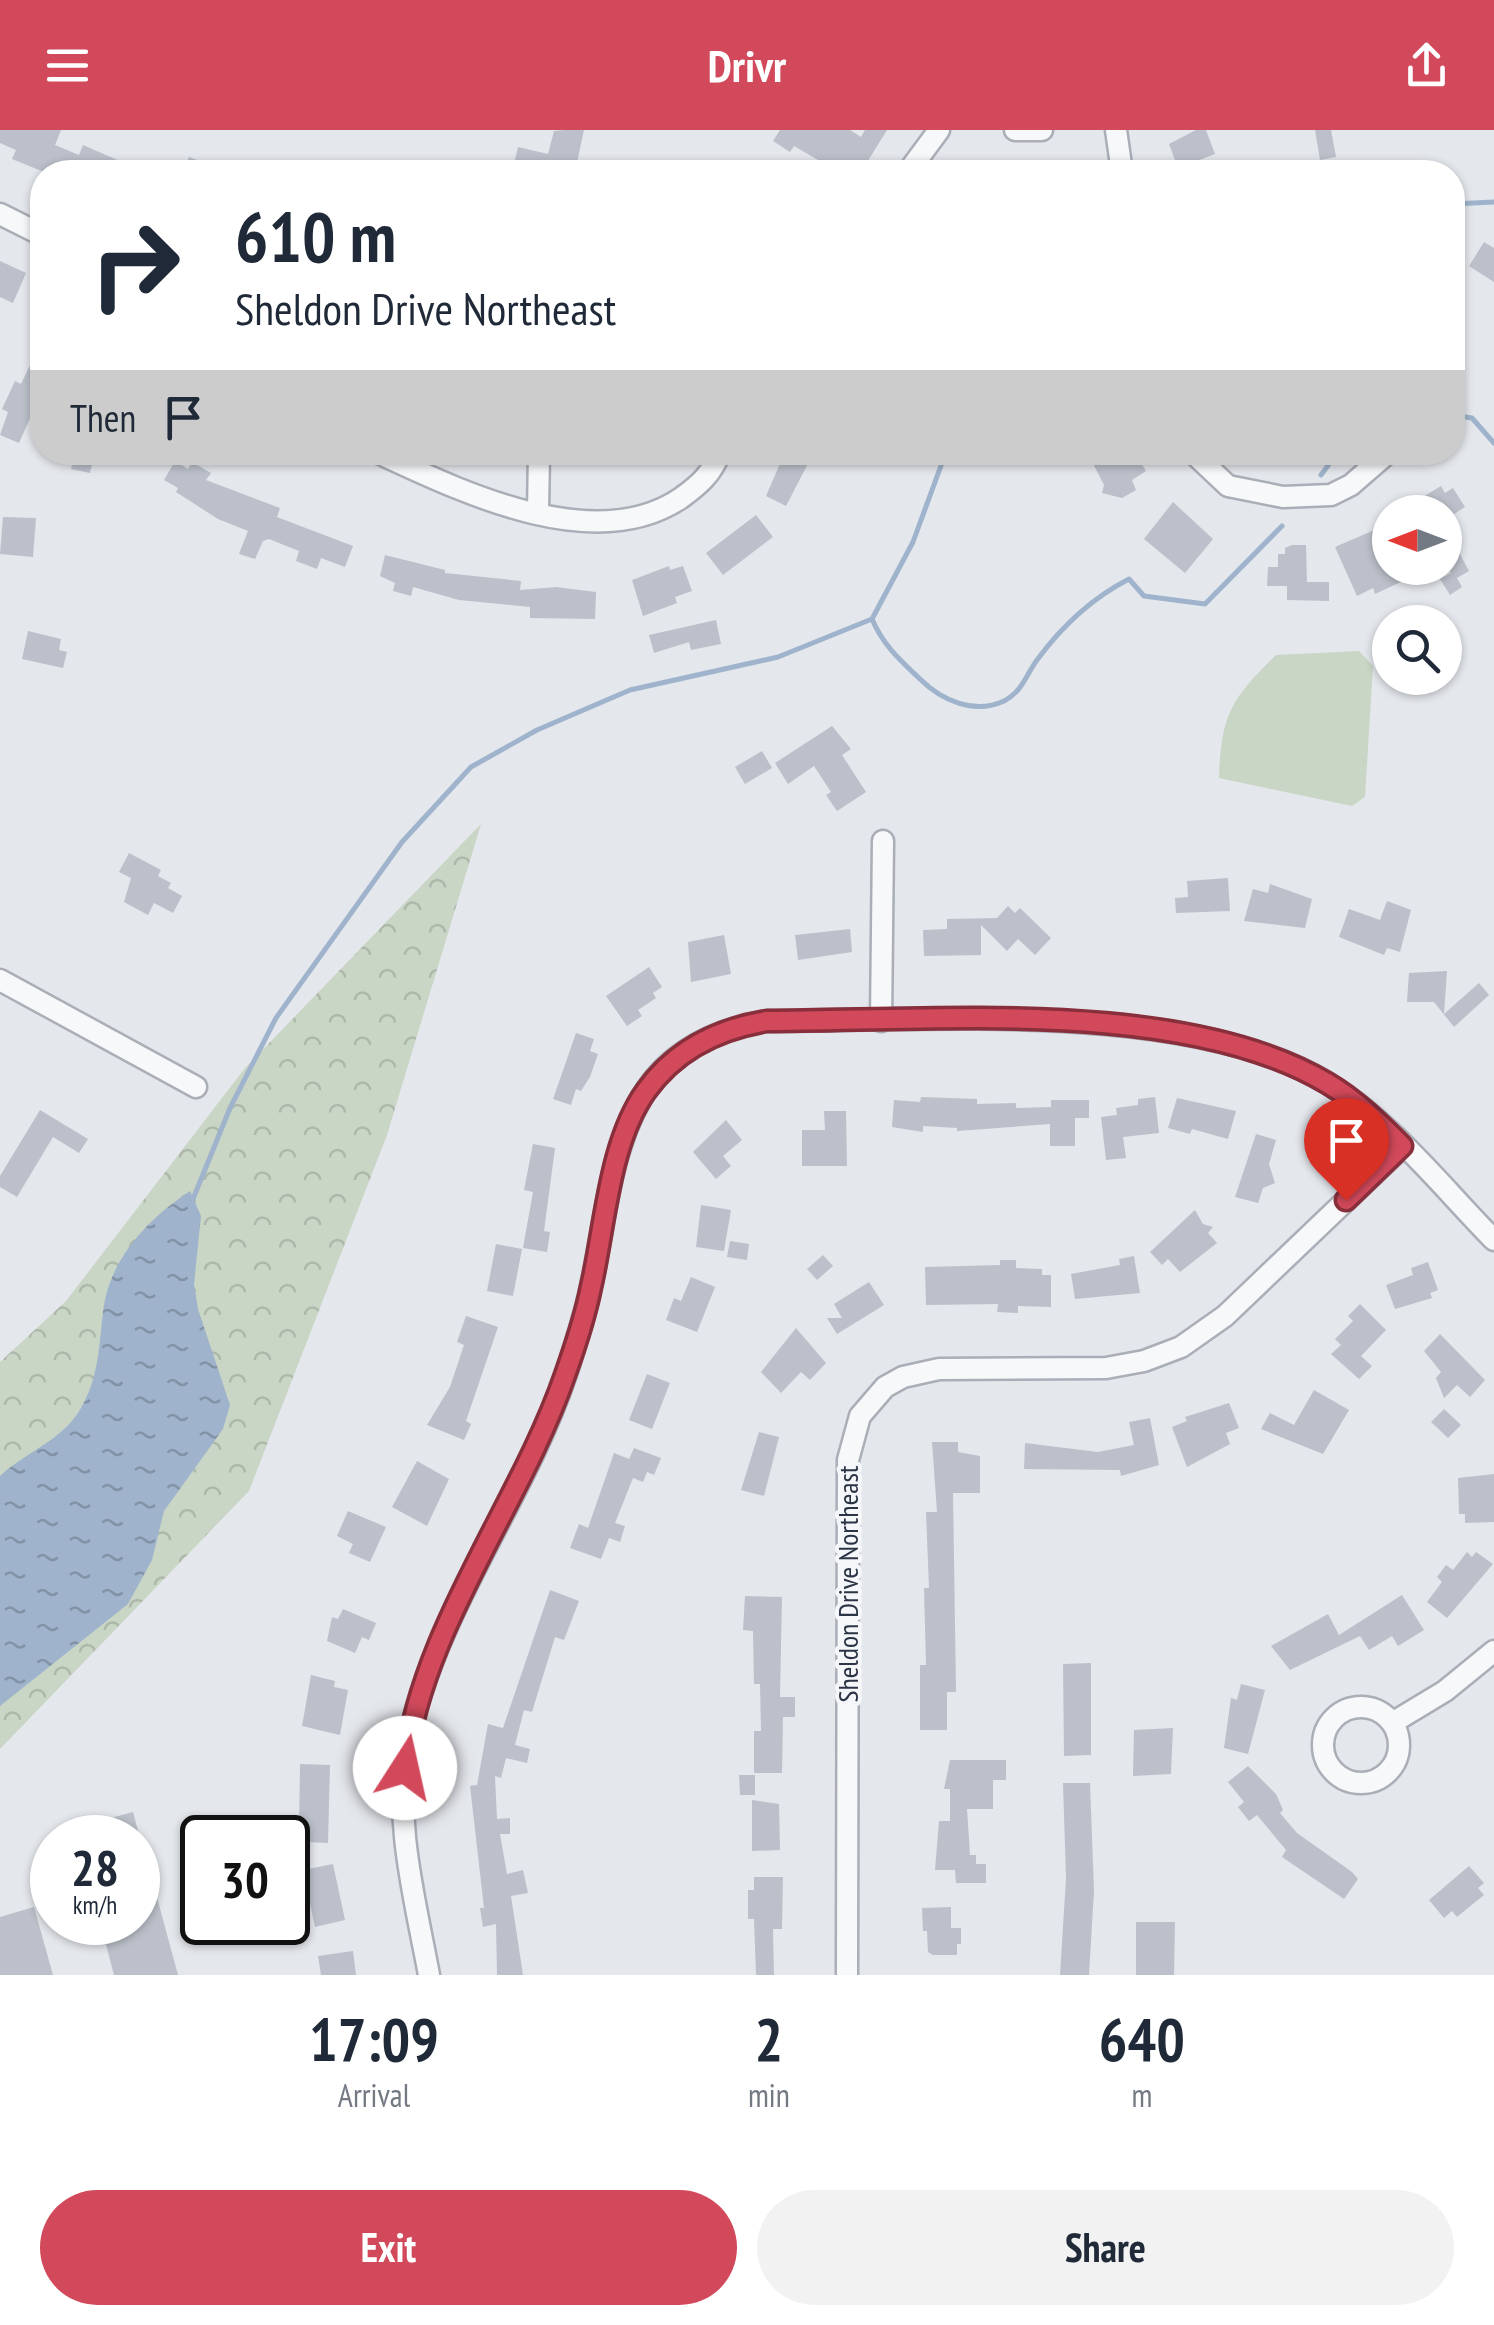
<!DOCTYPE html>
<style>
:root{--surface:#fff;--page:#f2f2f3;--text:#1f2937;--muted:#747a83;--accent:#d1495b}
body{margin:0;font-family:"PT Sans Narrow",sans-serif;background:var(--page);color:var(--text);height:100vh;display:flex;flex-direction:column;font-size:38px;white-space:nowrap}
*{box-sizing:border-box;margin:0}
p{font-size:32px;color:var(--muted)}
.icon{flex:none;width:55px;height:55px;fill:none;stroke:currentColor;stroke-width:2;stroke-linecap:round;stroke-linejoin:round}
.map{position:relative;height:1845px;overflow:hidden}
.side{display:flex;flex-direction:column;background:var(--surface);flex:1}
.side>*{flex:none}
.top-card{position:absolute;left:30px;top:30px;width:1435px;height:305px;border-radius:40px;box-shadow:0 2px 8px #0004;background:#fff;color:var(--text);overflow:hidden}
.needle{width:65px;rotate:270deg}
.tools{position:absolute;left:1372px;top:365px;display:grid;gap:20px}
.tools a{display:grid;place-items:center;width:90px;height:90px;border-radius:50%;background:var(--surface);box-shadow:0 2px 8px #0004;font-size:50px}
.speed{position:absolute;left:30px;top:1685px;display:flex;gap:20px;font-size:50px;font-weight:700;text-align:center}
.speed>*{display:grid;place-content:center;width:130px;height:130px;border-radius:50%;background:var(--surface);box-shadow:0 2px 8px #0004;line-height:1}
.speed small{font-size:25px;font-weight:400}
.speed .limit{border:5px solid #111;border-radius:15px;background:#fff;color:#111}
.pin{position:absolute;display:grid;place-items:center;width:85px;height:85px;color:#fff;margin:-102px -42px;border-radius:50% 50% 50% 0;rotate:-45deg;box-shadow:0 0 10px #0007}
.pin .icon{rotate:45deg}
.me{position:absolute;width:110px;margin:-55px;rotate:10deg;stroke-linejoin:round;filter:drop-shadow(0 0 8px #0008)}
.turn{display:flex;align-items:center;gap:35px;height:210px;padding:0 40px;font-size:45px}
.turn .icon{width:130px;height:130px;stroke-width:2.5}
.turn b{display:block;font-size:70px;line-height:85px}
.then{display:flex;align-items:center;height:95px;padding:0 40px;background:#0003;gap:20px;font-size:38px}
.eta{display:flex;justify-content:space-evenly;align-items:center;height:170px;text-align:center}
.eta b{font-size:60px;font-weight:600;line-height:70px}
.button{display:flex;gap:20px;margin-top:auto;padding:20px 40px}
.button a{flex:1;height:115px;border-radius:60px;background:var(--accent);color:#fff;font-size:40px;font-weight:600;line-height:115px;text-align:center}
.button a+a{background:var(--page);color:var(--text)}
header{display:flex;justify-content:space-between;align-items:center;height:130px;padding:0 40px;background:var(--accent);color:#fff;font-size:45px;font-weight:600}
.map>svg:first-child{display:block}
.grass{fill:#c9d6c5}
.park{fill:url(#park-crowns)}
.water{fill:url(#water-ripples)}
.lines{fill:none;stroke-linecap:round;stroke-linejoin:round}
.stream{stroke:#9fb4cc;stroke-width:5}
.building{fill:#bbc0ca}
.street-casing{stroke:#a9aeb7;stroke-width:25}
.street{stroke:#f7f8fa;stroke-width:20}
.route-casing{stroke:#882f3b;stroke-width:25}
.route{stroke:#d1495b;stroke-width:18}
.labels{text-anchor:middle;stroke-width:8;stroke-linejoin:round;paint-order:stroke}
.street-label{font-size:28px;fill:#2b3445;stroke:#f4f6f9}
</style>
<header><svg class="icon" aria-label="menu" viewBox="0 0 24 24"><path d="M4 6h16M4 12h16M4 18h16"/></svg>Drivr<svg class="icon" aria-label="share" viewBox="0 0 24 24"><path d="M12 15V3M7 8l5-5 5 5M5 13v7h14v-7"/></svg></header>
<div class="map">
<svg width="1494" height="1845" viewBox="0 0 1494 1845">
<defs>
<pattern id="park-crowns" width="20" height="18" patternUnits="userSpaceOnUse" patternTransform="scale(2.5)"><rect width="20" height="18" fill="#c9d6c5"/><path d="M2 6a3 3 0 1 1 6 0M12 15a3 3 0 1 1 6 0" fill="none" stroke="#adb8ab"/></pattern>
<pattern id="water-ripples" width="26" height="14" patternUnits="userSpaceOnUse" patternTransform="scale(2.5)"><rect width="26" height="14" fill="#9fb4cc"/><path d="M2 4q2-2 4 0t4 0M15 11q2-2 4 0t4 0" fill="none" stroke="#8293a7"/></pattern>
</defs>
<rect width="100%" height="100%" fill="#e4e7ec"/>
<!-- grass -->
<path class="grass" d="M1359,521L1373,536L1365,667L1352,676L1219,648C1221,584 1231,569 1276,525Z"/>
<!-- park -->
<path class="park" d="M481,694L387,1005L249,1361L0,1619V1232L66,1171L245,938Z"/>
<!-- water -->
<path class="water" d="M190,1061L201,1086L194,1154L198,1179L230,1275L223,1299L164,1381L152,1430L128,1474L0,1576V1346C27,1321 62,1311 81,1278C99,1247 99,1215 103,1182C109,1129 148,1089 190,1061Z"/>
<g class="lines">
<!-- stream -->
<path class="stream" d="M1280,42L1294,37L1313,42
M1346,42H1364
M1452,74L1494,72
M1452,285L1472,288L1494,313
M1321,345L1338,322
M872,489C883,515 900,530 920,549C941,570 974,585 1004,571C1022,562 1026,545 1037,530C1062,496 1092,468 1129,449L1144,466L1205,474L1282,396
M193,1069L230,978L276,888L402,712L471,637L537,600L630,560L778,527L872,489L913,412L946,322"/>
</g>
<!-- building -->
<path class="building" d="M0,0H61L55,15L79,25L83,15L145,42H44L12,29L16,20L0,13Z
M565,0H584L575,42H512L518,17L548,24L554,1Z
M780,0H850L861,7L865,0H887L861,42H820L825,34L794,16L790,22L773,11Z
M1196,0H1206L1215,24L1178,38L1169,14Z
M1315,0H1331L1336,27L1320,30Z
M189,27L228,41L227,42H183Z
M1484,112L1494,118V152L1469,136Z
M0,131L26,143L13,173L0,167Z
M33,229L42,233V278L36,275L19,313L0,305L8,282L2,279L15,251L21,254Z
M75,322H95L90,343L71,339Z
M785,322H814L786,376L766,366Z
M1087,322H1135L1146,341L1132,350L1136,360L1122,368L1102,363L1104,355Z
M175,331L188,339L192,332L211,343L206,350L280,378L277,387L353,416L345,437L321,428L317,439L296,431L299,421L269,409L263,411L255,429L239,424L248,401L218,389L176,362L178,358L164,350Z
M1441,356L1445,363L1453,358L1465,377L1445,390V382H1398Z
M1173,372L1213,409L1185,443L1144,409Z
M756,385L773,407L723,445L706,423Z
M3,387L36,388L33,427L0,424Z
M1445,396L1469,441L1457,448L1462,457L1450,465L1440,449L1451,443L1445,433Z
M1379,398L1390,422V438H1397L1403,451L1375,464L1373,458L1357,466L1335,417Z
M1292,415H1306L1307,452H1329V471L1287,470V456H1267L1268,437H1278V424H1285V418Z
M385,425L445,440V443L521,451L520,460L556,457L596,462L595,489L530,488V477L459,470L413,457L411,466L393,461L395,453L380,446Z
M669,436L670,440L683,436L692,461L675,467L677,473L643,486L632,450Z
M716,490L721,514L691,520L689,512L654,523L649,505Z
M28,501L61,509L59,520L67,522L63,538L22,529Z
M832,596L851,619L842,625L866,662L837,681L826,665L831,662L814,636L788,654L775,633Z
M762,621L772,638L745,654L735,637Z
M129,723L161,740L158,746L171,753L168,758L182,766L173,783L154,773L148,785L124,772L131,748L119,742Z
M1228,748L1230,781L1176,783L1175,768L1188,767L1187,751Z
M1270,754L1312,769L1305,798L1244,791L1253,759L1268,763Z
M1387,771L1411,780L1400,822L1387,818L1384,825L1339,807L1349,779L1380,790Z
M1008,776L1015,783L1020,778L1051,808L1035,825L1018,809L1007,821L981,795V825L924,826L923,800L947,799V789L997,788Z
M850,799L852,822L798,830L795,805Z
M724,805L731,844L691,852L688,812Z
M649,837L662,857L653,863L656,868L638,880L642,886L627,896L606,866Z
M1447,841L1444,884L1479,853L1489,865L1454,897L1434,872H1407L1409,843Z
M576,903L594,909L590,921L598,924L590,947L581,961L576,959L571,975L553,969Z
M921,967L977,969V974L1016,973V978L1051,977V970H1089V988H1075V1016H1050V994L957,1001V998L923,996V1002L892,997L894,970L920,972Z
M1155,967L1159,1003L1123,1007L1126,1028L1106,1030L1101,987L1117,985L1116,978L1138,975V969Z
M1177,968L1236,981L1228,1009L1192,999L1190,1004L1168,998Z
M40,980L88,1009L79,1023L53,1007L17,1067L0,1057V1046Z
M824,981H846L847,1036H802V1000H825Z
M726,990L742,1010L723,1026L731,1036L716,1049L693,1022Z
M1256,1004L1276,1010L1269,1034L1275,1053L1263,1058L1258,1073L1235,1067Z
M533,1014L555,1018L544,1101L550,1102L547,1122L523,1118L533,1062L524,1060Z
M701,1075L731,1080L724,1121L696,1117Z
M1195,1080L1203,1094L1213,1097L1208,1103L1217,1113L1180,1142L1168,1129L1162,1135L1150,1122Z
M730,1111L749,1114L747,1130L727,1127Z
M496,1114L522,1119L513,1166L487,1161Z
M823,1125L833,1136L817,1150L807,1139Z
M1134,1126L1140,1163L1075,1169L1071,1144L1120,1135L1119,1129Z
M1000,1130H1016V1138L1042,1139V1145H1051V1177L1018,1176V1183L997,1182L998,1174L926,1175L925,1137L1000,1135Z
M1428,1132L1438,1160L1430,1163L1432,1168L1395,1179L1386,1155L1413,1145L1411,1138Z
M691,1147L715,1157L697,1202L666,1190L674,1168L681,1171Z
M869,1152L884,1175L837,1204L827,1188H842L834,1174Z
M1360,1174L1386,1200L1361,1226L1372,1236L1359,1249L1331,1224L1341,1215L1335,1209L1353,1191L1348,1186Z
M466,1186L498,1197L466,1291L471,1294L464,1310L427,1295L450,1257L464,1215L457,1212Z
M796,1198L826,1233L810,1250L801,1242L781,1263L761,1242Z
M1440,1204L1485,1250L1470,1267L1457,1255L1444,1268L1436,1248L1441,1242L1424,1221Z
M647,1244L670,1253L652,1299L629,1290Z
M1314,1260L1349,1280L1323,1324L1261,1299L1270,1283L1294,1295Z
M1229,1273L1239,1298L1226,1303L1230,1314L1187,1337L1172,1297L1187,1291L1185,1287Z
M1444,1279L1461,1295L1448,1308L1431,1292Z
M1150,1288L1159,1335L1121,1346L1120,1340L1024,1339L1025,1313L1098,1322L1134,1315L1129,1292Z
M759,1302L779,1307L764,1366L741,1360Z
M932,1312H958V1322L980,1326V1363H953L956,1562H947V1600H920V1535H926L924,1458H929L926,1382H937Z
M634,1318L661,1328L654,1345L647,1342L643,1352L633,1348L615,1393L625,1396L620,1412L609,1408L601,1429L570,1418L579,1394L588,1398L614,1323L629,1329Z
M417,1331L449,1349L427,1396L392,1377Z
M1494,1344V1392L1465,1393V1384H1459L1458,1348Z
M348,1381L386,1397L370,1432L349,1423L353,1414L337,1406Z
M1467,1422L1472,1427L1476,1422L1493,1434L1447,1488L1427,1472L1442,1452L1437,1447L1446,1435L1453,1440Z
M550,1460L579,1471L564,1510L555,1507L532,1582L524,1580L515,1615L530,1619L527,1633L506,1628L501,1648L495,1646L497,1689L510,1688V1704H500L507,1744L523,1740L528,1763L511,1766L523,1845H497L496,1794L483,1797L480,1778H484L470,1656L477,1655L488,1594L503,1598Z
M1402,1465L1424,1500L1398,1516L1392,1506L1369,1520L1360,1506L1290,1540L1271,1516L1328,1484L1339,1505Z
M745,1466L782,1467L780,1567H795V1587H783L782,1643H754V1601H761L760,1554H754L753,1501L743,1500Z
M343,1479L376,1493L369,1510L362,1507L355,1523L327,1511L332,1487L338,1489Z
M1091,1533V1625L1064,1626L1063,1534Z
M311,1545L335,1551L334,1557L348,1560L340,1605L302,1596Z
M1241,1554L1265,1560L1248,1624L1224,1618L1231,1568L1237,1570Z
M1173,1598L1171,1644L1133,1646L1134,1600Z
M950,1630H1006V1650H993V1679H967L970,1725H976V1734H986V1753H956L955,1740H935L939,1691H950V1659H944Z
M300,1634L330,1635L328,1713L305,1712V1700H299Z
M1248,1636L1276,1664L1283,1680L1280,1683L1297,1703L1352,1742L1358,1749L1344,1769L1282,1727L1286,1720L1257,1685L1249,1691L1238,1677L1244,1672L1228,1652Z
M739,1645H755V1665H740Z
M1063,1653H1090L1094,1761L1089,1845H1060L1066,1748Z
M752,1670L779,1674L780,1720L752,1721Z
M133,1682L140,1708H56L55,1703Z
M142,1712L178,1845H114L100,1792H138V1713Z
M333,1734L345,1790L315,1797L303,1740Z
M1469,1736L1484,1753L1478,1758L1484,1765L1457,1787L1452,1781L1444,1788L1429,1770Z
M754,1747H783L782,1799H773L774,1845H756L754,1789H748V1760H754Z
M34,1777L53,1845H0V1787Z
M951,1777V1798H961V1814H957V1825H933L928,1822L927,1801H923L922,1778Z
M1136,1792H1175L1174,1845H1136Z
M353,1821L356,1845H321L318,1826Z"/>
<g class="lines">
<defs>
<path id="street" d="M1015,0H1042
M1116,0L1122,42
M908,42L939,0
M0,84L42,105
M376,322C460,361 594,427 681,368C699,355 712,344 720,322
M1192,322L1228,356L1283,367L1331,365L1351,355L1389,322
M538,383L539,322
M0,850L196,957
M881,891L883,711
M1323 1615a38 38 0 1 1 76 0a38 38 0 1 1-76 0Z
M1392,1593L1445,1561L1494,1521
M429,1845C415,1769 393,1690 408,1612C435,1481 524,1370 566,1244C575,1215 585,1186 591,1156C605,1094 609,1022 642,967C669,921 717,899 767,891C926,891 1192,869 1329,954C1392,993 1442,1057 1494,1110
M847,1845L848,1330L860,1286L885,1257L903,1247L939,1239L1106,1238L1144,1231L1181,1217L1225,1186L1403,1016"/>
</defs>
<!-- street casing -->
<use href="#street" class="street-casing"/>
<!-- street -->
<use href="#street" class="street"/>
</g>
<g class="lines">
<defs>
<path id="route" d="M405,1638C420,1500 520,1375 565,1245C575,1217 585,1187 591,1157C605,1097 609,1012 646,961C676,919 718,899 767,891C932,891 1182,867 1327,953C1356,970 1379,993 1402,1016L1346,1070"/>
</defs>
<!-- route casing -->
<use href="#route" class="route-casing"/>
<!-- route -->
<use href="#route" class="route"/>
</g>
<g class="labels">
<!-- street labels -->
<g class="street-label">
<text transform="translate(848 1454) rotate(-90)" y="10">Sheldon Drive Northeast</text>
</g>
</g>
</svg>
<div class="tools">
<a><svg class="needle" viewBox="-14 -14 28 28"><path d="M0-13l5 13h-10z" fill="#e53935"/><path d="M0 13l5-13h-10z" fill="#747a83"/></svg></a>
<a><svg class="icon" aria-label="search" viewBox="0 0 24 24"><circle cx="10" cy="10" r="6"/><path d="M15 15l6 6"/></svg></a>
</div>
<div class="speed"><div>28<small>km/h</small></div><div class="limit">30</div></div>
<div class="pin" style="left:1346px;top:1070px;background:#d93025"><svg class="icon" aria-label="arrive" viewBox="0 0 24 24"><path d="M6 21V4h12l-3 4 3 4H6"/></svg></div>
<svg class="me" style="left:405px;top:1638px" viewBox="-20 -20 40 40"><circle r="19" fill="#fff"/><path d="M0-13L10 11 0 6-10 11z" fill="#d1495b"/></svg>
<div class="top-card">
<div class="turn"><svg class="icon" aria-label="right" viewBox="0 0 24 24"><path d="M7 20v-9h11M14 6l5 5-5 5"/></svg><div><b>610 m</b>Sheldon Drive Northeast</div></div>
<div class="then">Then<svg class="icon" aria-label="arrive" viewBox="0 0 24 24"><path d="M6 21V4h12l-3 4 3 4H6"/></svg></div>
</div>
</div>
<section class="side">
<div class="eta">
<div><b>17:09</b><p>Arrival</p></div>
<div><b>2</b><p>min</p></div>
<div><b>640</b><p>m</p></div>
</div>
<div class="button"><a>Exit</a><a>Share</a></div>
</section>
